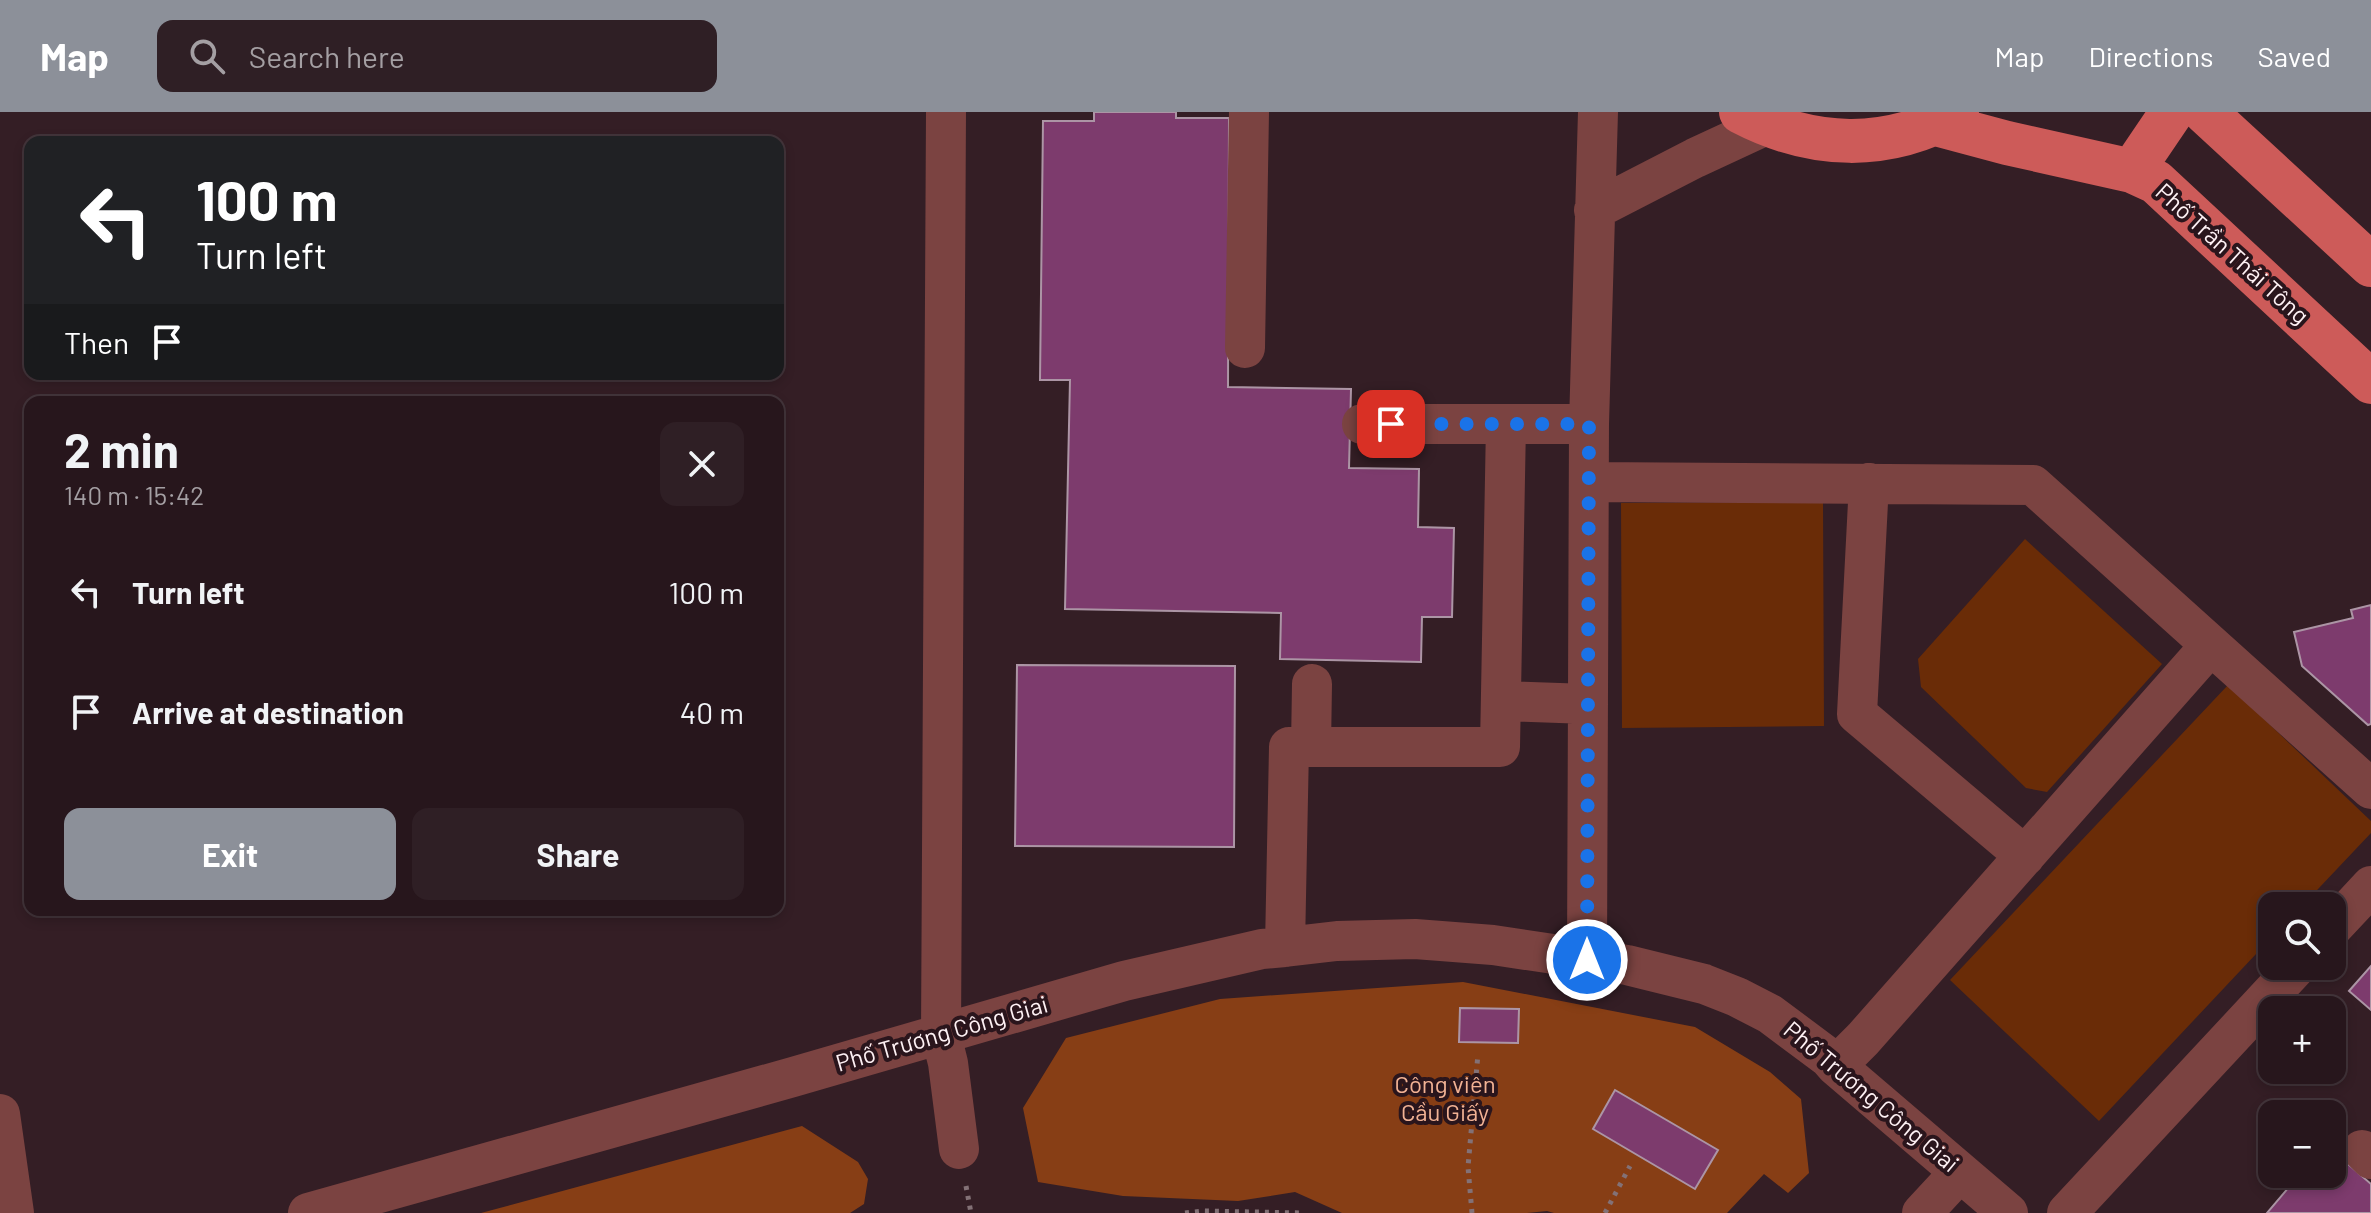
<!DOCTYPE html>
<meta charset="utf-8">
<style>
:root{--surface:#27161c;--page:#2f1f25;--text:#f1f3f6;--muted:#a49fa3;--line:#43353b;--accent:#8c9099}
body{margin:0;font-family:Barlow,sans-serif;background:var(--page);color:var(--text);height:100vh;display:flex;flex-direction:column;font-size:30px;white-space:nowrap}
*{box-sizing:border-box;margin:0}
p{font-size:26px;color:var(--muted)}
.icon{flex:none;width:44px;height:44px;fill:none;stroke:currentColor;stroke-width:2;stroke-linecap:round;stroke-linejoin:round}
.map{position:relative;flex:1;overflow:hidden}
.panel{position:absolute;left:24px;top:284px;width:760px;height:520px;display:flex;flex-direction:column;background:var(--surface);border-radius:16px;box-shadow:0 4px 12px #0003,0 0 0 2px var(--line)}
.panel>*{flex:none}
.banner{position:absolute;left:24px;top:24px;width:760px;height:244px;border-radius:16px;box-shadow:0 4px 12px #0003,0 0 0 2px var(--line);background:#202124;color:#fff;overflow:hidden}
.controls{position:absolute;left:2258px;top:780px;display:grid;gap:16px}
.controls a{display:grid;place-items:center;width:88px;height:88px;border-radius:16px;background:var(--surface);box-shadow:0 4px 12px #0003,0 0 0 2px var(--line);font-size:40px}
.pin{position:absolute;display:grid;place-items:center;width:68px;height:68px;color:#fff;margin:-34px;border-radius:16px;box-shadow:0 4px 12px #0006}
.me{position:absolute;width:88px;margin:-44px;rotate:0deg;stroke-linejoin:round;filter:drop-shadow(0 0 6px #0008)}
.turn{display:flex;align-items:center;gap:28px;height:168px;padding:0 40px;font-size:36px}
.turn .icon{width:104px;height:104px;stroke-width:2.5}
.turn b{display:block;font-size:56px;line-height:68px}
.then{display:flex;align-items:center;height:76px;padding:0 40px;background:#0003;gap:16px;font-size:30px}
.round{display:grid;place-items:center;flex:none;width:84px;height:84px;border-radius:16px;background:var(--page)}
.overview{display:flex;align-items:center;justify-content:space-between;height:136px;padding:0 40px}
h1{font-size:48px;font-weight:700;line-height:60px}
.button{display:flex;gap:16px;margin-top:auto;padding:16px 40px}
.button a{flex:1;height:92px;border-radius:16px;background:var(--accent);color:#fff;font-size:32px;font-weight:700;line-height:92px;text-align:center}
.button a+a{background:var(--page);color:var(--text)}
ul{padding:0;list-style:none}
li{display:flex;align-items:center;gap:24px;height:120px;padding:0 40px}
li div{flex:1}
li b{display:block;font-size:30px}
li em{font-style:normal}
header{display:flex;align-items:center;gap:48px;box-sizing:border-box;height:112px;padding:0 40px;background:var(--accent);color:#fff}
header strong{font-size:38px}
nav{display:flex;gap:44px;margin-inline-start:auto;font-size:28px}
.search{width:560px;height:72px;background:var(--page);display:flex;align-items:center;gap:20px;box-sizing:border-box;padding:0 28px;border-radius:16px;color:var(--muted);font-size:30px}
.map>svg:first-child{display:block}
.green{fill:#6a2c07}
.forest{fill:#873e15}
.building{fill:#7d3b6d;stroke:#ac95a5;stroke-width:2}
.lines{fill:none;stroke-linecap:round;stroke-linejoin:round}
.path{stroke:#837176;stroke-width:5;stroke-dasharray:4 6;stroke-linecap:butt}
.minor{stroke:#7b4341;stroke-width:40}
.major{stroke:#cd5b59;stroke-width:44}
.route{stroke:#1a73e8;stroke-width:14;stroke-dasharray:0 25.2}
.labels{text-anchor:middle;stroke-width:8;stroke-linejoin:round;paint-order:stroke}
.street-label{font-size:24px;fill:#fef1f4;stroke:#2a151c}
.park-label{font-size:24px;fill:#f2b294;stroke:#2a151c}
</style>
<header>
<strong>Map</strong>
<div class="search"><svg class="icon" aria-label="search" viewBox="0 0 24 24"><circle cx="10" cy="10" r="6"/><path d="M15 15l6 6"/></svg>Search here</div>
<nav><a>Map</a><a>Directions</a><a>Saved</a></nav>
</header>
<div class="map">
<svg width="2371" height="1101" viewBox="0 0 2371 1101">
<rect width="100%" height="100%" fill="#341e25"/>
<!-- green -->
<path class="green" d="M1823,390L1824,614L1622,616L1621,391Z
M2025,427L2162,552L2047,680L2026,676L1921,575L1918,547Z
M2228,573L2371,709V721L2302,794H2272V825L2099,1009L1950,868Z"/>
<!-- forest -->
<path class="forest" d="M1463,870L1695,915L1770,960L1801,987L1809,1061L1788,1081L1764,1062L1727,1101H1554L1547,1099L1527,1101H1342L1295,1080L1238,1089L1123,1084L1038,1070L1023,996L1066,926L1220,887Z
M802,1014L858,1050L868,1067L864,1092L850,1101H481Z"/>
<!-- building -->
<path class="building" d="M1094,0H1176V6H1229L1228,275L1351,277L1349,356L1419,357L1418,415L1454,416L1452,505H1422L1421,550L1280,547L1281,501L1065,497L1070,268H1040L1043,9H1094Z
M2371,493V612L2368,613L2302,554L2294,520L2353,506L2351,498Z
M1017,553L1235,554L1234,735L1015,734Z
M2371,854V898L2349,879Z
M1460,896L1519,897L1518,931L1459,930Z
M1615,978L1718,1038L1695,1077L1593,1017Z
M2332,1038L2371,1072V1101H2267L2300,1062H2332Z"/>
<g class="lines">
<!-- path -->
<path class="path" d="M966,1074L971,1101
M1185,1101L1204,1099L1302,1101
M1472,1101L1468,1055L1478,942
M1605,1101L1630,1054"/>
<!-- minor -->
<path class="minor" d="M946,0L941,923L948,951L959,1037
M1594,98L1695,46L1766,13
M1245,236L1249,0
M1362,312H1589
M1590,370L2033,373L2371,677
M1869,371L1857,602L2025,744
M1501,589L1588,592
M1311,635L1312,572
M2332,816L2371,774
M1285,835L1289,635H1500L1506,312
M1587,848L1589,312L1598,0
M1836,954L1863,927L2210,534
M0,1002L14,1101
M2362,1038L2371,1047
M308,1101L793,965L1124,869L1262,837L1285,835L1337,829L1415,827L1493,833L1627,853L1704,872L1737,885L1770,902L1829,946L1836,954L2008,1101
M1922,1101L1960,1060
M2067,1101L2297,854"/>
<!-- major -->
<path class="major" d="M1741,0C1812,37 1887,40 1957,0
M2205,0L2371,153
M1936,12L2007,31L2132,59L2156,70L2371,270
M2132,59L2172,0"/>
</g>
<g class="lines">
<!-- route -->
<path class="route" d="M1391,312H1589L1587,848"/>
</g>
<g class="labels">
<!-- street labels -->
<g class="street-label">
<text transform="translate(2232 142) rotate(42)" y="8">Phố Trần Thái Tông</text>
<text transform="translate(942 922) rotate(-16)" y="8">Phố Trương Công Giai</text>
<text transform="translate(1871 985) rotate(40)" y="8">Phố Trương Công Giai</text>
</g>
<!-- park labels -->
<g class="park-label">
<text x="1445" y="981">Công viên<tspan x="1445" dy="28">Cầu Giấy</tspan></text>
</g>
</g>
</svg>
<div class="controls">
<a><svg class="icon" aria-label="search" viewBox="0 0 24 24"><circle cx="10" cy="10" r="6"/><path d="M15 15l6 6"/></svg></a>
<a>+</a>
<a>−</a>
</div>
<div class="pin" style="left:1391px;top:312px;background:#d93025"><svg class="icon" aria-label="arrive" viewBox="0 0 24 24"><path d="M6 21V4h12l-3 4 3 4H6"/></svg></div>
<svg class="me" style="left:1587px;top:848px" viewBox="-20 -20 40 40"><circle r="17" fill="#1a73e8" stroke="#fff" stroke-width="3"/><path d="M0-11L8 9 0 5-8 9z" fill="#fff"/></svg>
<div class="banner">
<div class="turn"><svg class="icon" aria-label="left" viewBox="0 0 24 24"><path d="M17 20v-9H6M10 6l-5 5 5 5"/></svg><div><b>100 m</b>Turn left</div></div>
<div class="then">Then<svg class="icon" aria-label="arrive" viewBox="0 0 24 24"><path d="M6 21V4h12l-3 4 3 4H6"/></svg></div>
</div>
<section class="panel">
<div class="overview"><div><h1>2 min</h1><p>140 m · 15:42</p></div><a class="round"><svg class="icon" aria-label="close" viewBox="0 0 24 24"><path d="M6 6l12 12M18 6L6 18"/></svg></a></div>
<ul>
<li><svg class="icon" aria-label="left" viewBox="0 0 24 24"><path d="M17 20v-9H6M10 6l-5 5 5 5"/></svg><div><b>Turn left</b></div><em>100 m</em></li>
<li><svg class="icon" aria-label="arrive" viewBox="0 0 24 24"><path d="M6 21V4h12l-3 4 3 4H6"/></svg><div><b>Arrive at destination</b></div><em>40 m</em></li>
</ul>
<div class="button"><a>Exit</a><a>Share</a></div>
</section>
</div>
